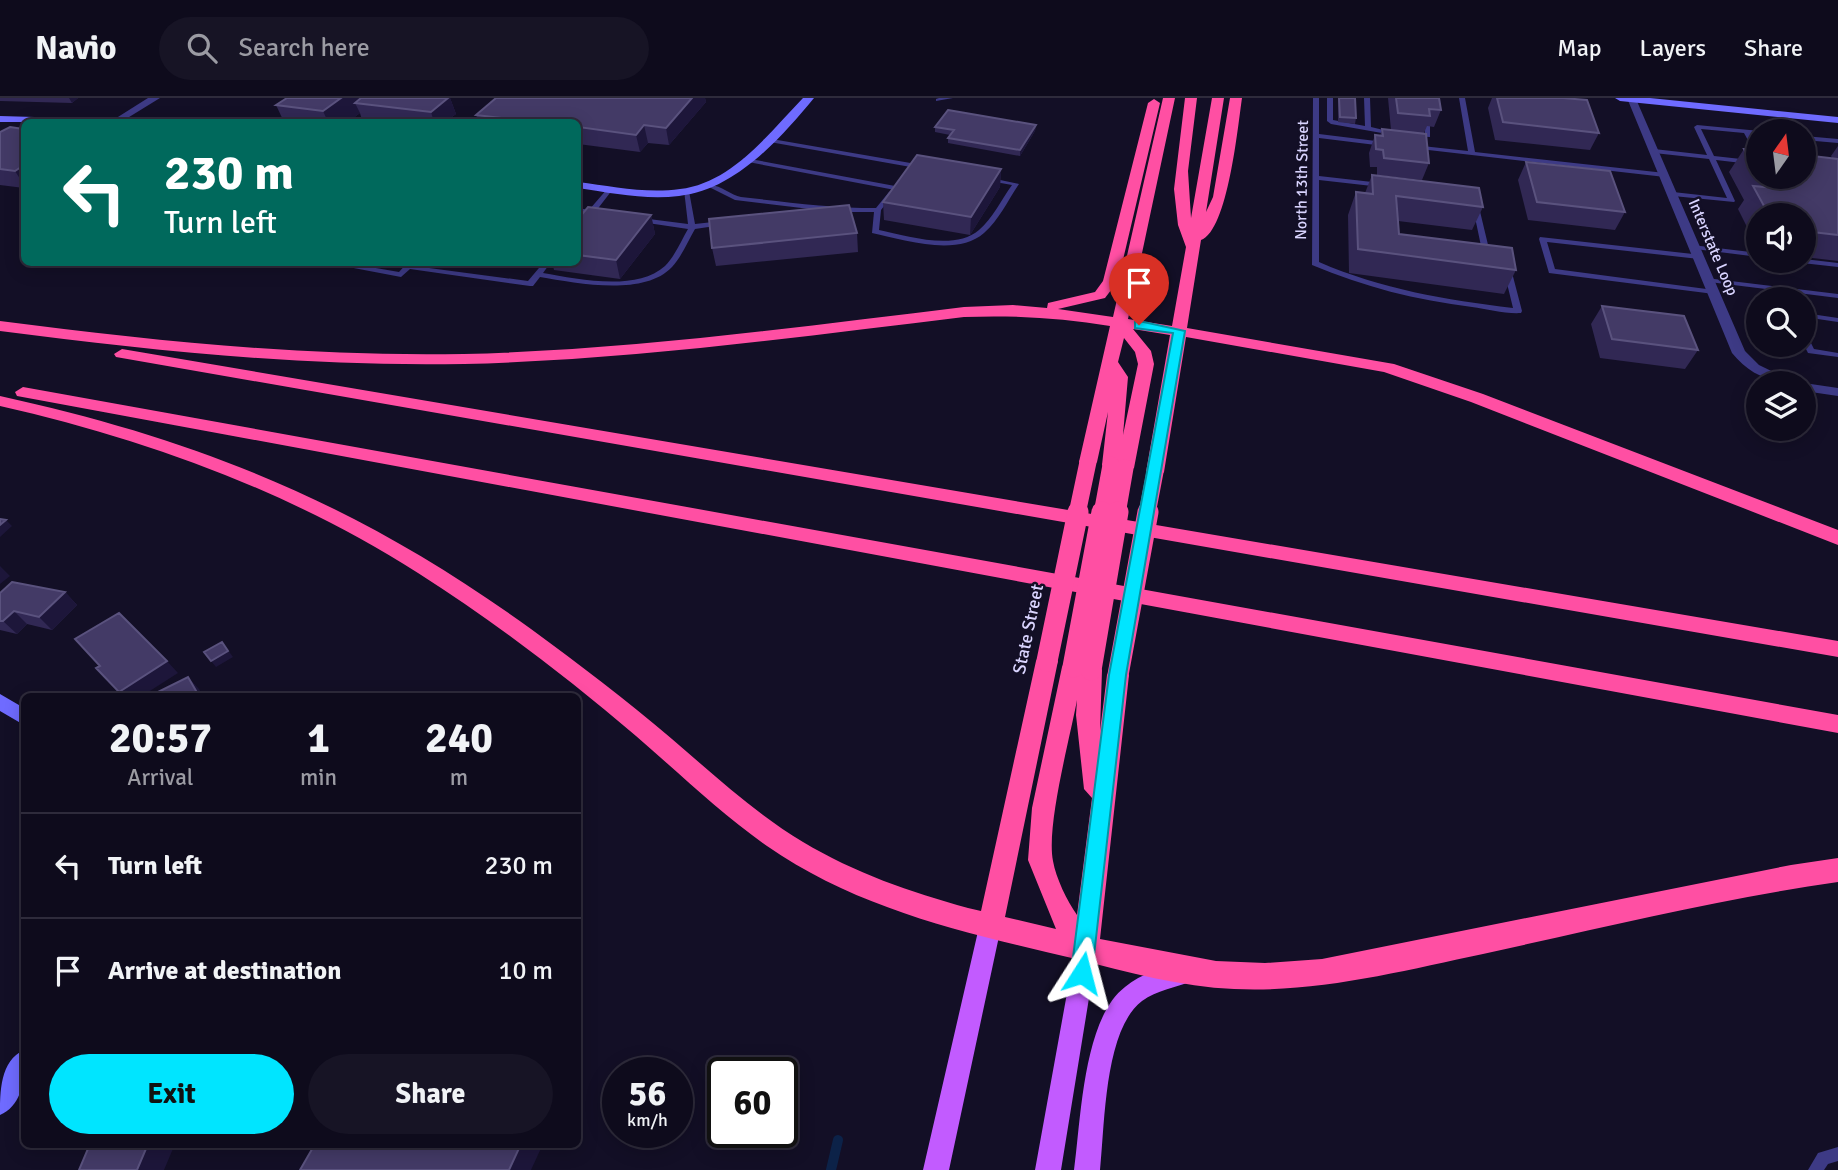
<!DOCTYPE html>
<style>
:root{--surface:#0e0b1c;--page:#171425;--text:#f1f3f6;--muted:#9b9ba3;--line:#2e2b3b;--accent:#00e5ff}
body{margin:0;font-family:Signika,sans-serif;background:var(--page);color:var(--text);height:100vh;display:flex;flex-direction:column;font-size:26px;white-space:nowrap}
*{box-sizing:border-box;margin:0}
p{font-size:23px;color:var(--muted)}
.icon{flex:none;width:38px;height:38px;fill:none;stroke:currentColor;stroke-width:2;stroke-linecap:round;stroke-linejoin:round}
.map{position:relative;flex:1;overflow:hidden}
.drawer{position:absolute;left:21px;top:595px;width:560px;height:455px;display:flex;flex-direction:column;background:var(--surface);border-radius:10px;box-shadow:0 4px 18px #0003,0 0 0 2px var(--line)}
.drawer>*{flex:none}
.banner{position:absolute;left:21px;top:21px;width:560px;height:147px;border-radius:10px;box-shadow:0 4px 18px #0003,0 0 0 2px var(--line);background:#00695c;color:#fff;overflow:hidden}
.needle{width:46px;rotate:14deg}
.controls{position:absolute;left:1746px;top:21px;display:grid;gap:14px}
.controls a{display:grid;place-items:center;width:70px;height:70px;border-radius:50%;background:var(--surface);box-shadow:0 4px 18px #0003,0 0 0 2px var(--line);font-size:35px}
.speed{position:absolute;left:602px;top:959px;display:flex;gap:14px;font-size:35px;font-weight:700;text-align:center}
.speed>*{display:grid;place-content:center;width:91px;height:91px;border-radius:50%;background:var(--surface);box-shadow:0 4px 18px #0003,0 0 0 2px var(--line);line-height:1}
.speed small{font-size:18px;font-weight:400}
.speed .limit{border:4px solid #111;border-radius:10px;background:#fff;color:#111}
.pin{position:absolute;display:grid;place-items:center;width:60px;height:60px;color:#fff;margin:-72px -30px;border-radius:50% 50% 50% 0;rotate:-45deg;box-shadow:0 0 7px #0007}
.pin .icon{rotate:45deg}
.me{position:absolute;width:77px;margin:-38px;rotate:9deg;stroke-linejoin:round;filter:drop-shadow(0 0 5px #0008)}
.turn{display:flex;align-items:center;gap:24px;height:147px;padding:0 28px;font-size:32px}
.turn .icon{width:91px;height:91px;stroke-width:2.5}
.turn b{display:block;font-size:49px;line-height:60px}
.eta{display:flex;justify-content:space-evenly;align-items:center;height:119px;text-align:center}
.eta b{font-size:42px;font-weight:700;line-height:49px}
.cta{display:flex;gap:14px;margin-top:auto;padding:14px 28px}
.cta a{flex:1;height:80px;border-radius:42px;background:var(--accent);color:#111;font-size:28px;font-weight:700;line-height:80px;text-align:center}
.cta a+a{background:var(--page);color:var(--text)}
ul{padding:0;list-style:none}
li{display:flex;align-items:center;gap:21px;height:105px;padding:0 28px;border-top:2px solid var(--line)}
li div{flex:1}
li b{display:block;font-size:26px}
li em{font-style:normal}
header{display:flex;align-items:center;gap:42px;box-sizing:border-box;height:98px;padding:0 35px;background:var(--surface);border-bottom:2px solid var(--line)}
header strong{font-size:33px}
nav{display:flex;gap:38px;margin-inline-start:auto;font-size:24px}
.search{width:490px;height:63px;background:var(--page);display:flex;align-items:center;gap:18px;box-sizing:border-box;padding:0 24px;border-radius:38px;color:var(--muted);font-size:26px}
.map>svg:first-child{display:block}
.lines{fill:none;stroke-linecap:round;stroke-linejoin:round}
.stream{stroke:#0c2248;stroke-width:10}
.lane{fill:#3d3a85;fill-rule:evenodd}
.street{fill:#3d3a85;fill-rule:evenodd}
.secondary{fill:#6f6bff;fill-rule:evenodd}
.primary{fill:#c25bff;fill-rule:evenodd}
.highway{fill:#ff4fa3;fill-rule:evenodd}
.highway-bridge-far1{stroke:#ff4fa3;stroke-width:17}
.highway-bridge{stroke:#ff4fa3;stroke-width:21}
.wall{fill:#312854}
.shaded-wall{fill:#1d163a}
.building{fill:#433a66;stroke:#5a527e;stroke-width:2}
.route{fill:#00e5ff;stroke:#0095a6;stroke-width:2}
.labels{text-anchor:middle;stroke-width:5;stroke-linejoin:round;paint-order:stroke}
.far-street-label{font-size:16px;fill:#d9d4ff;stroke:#130f26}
.street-label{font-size:18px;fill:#d9d4ff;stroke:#130f26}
</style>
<header>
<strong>Navio</strong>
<div class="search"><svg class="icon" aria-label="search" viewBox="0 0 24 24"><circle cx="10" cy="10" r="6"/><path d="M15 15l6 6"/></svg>Search here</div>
<nav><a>Map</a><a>Layers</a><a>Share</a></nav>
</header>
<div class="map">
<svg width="1838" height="1072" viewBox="0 0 1838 1072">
<rect width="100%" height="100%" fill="#130f26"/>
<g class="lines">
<!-- stream -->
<path class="stream" d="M831,1072L838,1042"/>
<!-- lane -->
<path class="lane" d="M939,0H953L936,3V1Z
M1313,0H1319V36L1384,44L1387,46L1384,48L1319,40V78L1381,85L1384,87L1381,89L1319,82V164C1381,191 1446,202 1513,210L1503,169L1510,167L1522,213L1521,215C1505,216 1487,211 1472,209C1416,202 1364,189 1312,167Z
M1327,0H1333V22L1365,28L1364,0H1370L1371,29L1396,35L1393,37L1331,26L1327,23Z
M1459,0H1465L1475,54L1665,75L1668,77L1665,79L1411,50V48L1413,47L1468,53Z
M1425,27L1430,28V39L1410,38V36H1425Z
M1697,27L1760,33L1759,37L1750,36L1759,51V59L1756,57L1744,35L1701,31L1714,58L1759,63V67L1716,62L1735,103L1734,104L1673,98L1670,96L1673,94L1727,100L1709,61L1654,55L1651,53L1654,51L1707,57L1694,29Z
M1804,38L1838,41V45L1804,42Z
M766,40L922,67L925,69L922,71L764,43L763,42Z
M1804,47L1823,72L1822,73L1804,72V68L1815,69L1804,54Z
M745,60L895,88L898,90L895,92L743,63V61Z
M986,79L1019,86C1008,102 999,122 984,135C957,159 904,142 872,135L874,114H835L735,102L707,88C717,84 730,97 741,99C786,104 831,110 876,110L889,94L891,93L894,95L881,112L879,132C907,138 955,153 979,132C993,120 1001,102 1012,87L984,82V80Z
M608,90L613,91L596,113L599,114V116H593L581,132H578V126L586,115L578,114V110L589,112Z
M684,92L689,93L695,126L722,123L726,125L722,127L695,131C688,143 682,158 672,169C644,199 576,185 540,179L533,188H530L410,171L401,179L322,164H341L399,174L408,164H416L414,168L528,183L544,164H551L543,175C578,181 636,194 665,168C675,158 681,143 688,131L641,124L637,122L641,120L688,126Z
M1475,103L1478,105L1489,151L1485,153L1474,150L1481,148L1472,105Z
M1540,139L1702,157L1703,159L1699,161L1547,144L1555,171L1714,192L1718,194L1714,196L1549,175L1539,141Z
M1692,147L1759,155V159L1695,151L1691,149Z
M1804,161L1838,165V169L1802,165L1798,163H1804Z
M1706,180L1838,196V200L1709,184L1705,182Z
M1804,215L1838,220V224L1804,219Z
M1804,237L1808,239L1814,251L1838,255V259L1808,255L1804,247Z
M1838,1049V1063L1828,1066L1824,1072H1808L1818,1055Z"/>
<!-- street -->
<path class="street" d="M148,0H160L121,24H110Z
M1627,0L1636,1L1745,253L1759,267L1796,285C1770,285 1749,276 1732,255Z
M1802,285H1804L1838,290V298L1804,293V285Z"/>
<!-- secondary -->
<path class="secondary" d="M803,0H814C780,41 735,92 679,98C645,102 611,95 578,90V84C611,88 646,96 680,91C732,85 769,35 803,0Z
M1615,0H1650L1838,19V25L1620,3Z
M0,18L103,21L108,24H0Z
M0,596L24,610V627L0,613Z
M24,952C26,975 24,1007 0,1017C0,994 0,963 24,952Z"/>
<!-- primary -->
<path class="primary" d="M990,819L998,822L1001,829L949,1072H923L979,829L982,822Z
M1086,840L1094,843L1097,851L1061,1072H1035L1075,851L1078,843Z
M1184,864L1192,867L1195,875L1192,883C1175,890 1157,892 1142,903C1104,932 1105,1027 1100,1072H1074C1081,1022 1083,921 1125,889C1141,875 1164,870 1184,864Z"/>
<!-- highway -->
<path class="highway" d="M1163,0H1175L1128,221L1172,228L1186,149L1178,127L1174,91L1185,0H1197L1188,73L1191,120L1212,0H1224L1206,114L1213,99L1230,0H1242C1238,27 1228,133 1201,142L1187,230L1394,266L1483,296L1838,432V447L1471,304L1384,274L1186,239L1164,374L1161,378H1149L1146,374L1170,237L1133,231L1151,253L1154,266L1134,370L1125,376L1117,371H1105L1102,367L1108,314L1097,364L1094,368H1082L1079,364L1110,228C1061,220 1014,217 964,219C798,239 632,262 464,266C309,269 154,253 0,233V223C154,243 309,259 464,256C632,252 798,229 964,209L1013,207L1047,210L1048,205L1095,194L1103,183L1148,5L1154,1L1160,5L1118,183L1105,200L1058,211L1113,219ZM1124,240L1135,254L1138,266L1123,337L1128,279L1118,264Z
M122,251L1838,543V559L116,259L114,256Z
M23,289L1838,617V635L17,298L15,294Z
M0,298C205,343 361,408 531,531C579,566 626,602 672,641C714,677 755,715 803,744C855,775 910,794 968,810L981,813L1036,563L1039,557L1047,554L1055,557L1058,563L1005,819L1056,831L1028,762L1032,710L1062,569L1065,563L1073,560L1083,567L1091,563L1099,566L1102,572L1100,633L1107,577L1110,571L1118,568L1126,571L1129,577L1100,841L1216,863L1265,865L1322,861L1791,767L1838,760V784C1718,801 1601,830 1483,856C1402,873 1318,895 1234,891C1181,889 1128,874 1076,861C969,836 859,812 767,748C720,715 679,675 636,638C567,579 495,524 418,475C289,393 149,342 0,308ZM1077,602L1076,617L1084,691L1092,700L1077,817C1067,803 1056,780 1053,763C1046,728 1070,640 1077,602Z"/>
<!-- highway-bridge-far1 -->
<path class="highway-bridge-far1" d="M1077,416L1088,364
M1102,416L1111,367
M1117,416L1125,370
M1147,416L1155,374"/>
<!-- highway-bridge -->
<path class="highway-bridge" d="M1047,563L1078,414
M1073,569L1102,414
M1091,572L1118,414
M1118,577L1148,414"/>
</g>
<!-- wall -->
<path class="wall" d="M0,0H78L72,5L0,3Z
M450,0L456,16L445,24H384L362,22L360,15L348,24H284L276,7Z
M496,0H705L706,4L669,47L648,45L640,54L578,46V24H479L476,17Z
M1338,0H1355L1356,20L1355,26L1338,24Z
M1388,0H1439L1441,12L1434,29L1427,28L1424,35L1429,65L1422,82L1377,77V69H1370L1369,55L1375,37L1380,38L1382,31L1391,32Z
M1492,0H1563L1599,35L1590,52L1495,42L1488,10Z
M1036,27L1035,33L1020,58L948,45V40L950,37L935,34V29Z
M24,31V90L0,87V34Z
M1838,48V163L1804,159V117H1759V153L1738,111L1744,102L1729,74L1744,51L1832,60L1831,58Z
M1526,64L1625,114L1615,132L1528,122L1518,82Z
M1001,71L1000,89L970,137L884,122L883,104Z
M1372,77L1483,109L1472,132L1398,123L1399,136L1516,172L1504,196L1349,175L1348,117L1356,94L1365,95Z
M651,117L655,136L620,181L554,172L552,164H578V121Z
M857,135L858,154L716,168L712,150Z
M494,164H529L525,169Z
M1602,208L1698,252L1685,271L1600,260L1591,226Z
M65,494L77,507L52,532L27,526L17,536L0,532V495Z"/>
<!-- shaded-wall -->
<path class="shaded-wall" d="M69,0H78L72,5Z
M341,0H380L355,5L360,15L348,24H328L323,13Z
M448,0H450L456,16L445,24H434L431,14Z
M692,0H705L706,4L669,47L666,30Z
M644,27L648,45L640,54L636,37Z
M1036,27L1035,33L1020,58V52Z
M24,67V87L15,73Z
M1001,71L1000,89L970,137L971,119Z
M651,117L655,136L620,181L616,162Z
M6,422L12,428L0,439V427Z
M0,468L10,478L0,486Z
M65,494L77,507L52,532L39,519Z
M14,513L27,526L17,536L3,523Z
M222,544L233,559L216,569L211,563Z
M167,563L178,575L142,598H124L119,594Z
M188,579L199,591L203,598H199Z
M148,1046H175L164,1072H137Z
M521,1046H543L531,1072H509Z"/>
<!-- building -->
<path class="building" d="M287,0H341L323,13L276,7Z
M361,0H448L431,14L355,5Z
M496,0H692L666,30L644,27L636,37L578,29V24H537L476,17Z
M1339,0H1355L1356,20L1340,19Z
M1396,0H1439L1441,12L1429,11L1430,18L1398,15Z
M1497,0H1563L1587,2L1599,35L1503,24Z
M948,12L1036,27L1020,52L948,40L954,32L935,29Z
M10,29L24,31V67L15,73L0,71V34Z
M1382,31L1426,36L1429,65L1384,60L1383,52L1376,51L1375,37L1383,38Z
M1744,51L1759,52V78Z
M917,57L1001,71L971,119L883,104Z
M1804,57L1838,61V137L1804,133V117H1769L1753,88L1765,89L1759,79H1804Z
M1526,64L1610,73L1625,114L1537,104Z
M1372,77L1479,90L1483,109L1396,98L1399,136L1512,150L1516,172L1358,151L1356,94L1373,96Z
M849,107L857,135L712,150L709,121Z
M588,109L651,117L616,162L578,157V121Z
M1602,208L1684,218L1698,252L1612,241Z
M0,421L6,422L0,427Z
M12,484L65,494L39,519L14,513L3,523H0V495Z
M119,515L167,563L119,594L96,570L100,568L75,541Z
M222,544L228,553L211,563L204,554Z
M188,579L199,598H150Z
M90,1046H148L137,1072H79Z
M315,1046H521L509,1072H300Z"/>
<!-- route -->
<path class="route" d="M1139,223L1185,233L1126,577L1092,875L1089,882L1082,885L1074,882L1071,875L1109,577L1173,235L1135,230V224Z"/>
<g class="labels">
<!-- far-street labels -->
<g class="far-street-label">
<text transform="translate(1301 82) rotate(-89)" y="6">North 13th Street</text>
<text transform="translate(1714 149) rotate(67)" y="6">Interstate Loop</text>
</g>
<!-- street labels -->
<g class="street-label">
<text transform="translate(1028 531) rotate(-78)" y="6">State Street</text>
</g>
</g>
</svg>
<div class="controls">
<a><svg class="needle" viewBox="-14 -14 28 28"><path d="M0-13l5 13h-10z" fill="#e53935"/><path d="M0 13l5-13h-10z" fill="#9b9ba3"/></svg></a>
<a><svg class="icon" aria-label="sound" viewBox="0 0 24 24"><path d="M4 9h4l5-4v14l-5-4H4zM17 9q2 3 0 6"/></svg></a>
<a><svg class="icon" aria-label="search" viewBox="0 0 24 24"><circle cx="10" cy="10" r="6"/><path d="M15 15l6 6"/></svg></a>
<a><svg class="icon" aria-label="layers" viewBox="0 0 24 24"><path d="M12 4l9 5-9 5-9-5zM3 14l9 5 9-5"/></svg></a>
</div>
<div class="speed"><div>56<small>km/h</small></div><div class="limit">60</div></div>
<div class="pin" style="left:1139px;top:227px;background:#d93025"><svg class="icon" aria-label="arrive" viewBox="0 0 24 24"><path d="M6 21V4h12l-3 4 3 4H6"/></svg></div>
<svg class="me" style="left:1082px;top:875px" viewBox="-20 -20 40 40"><path d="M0-17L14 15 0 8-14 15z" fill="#00e5ff" stroke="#fff" stroke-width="4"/></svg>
<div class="banner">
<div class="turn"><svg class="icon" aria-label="left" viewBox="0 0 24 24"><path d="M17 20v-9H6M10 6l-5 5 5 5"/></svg><div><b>230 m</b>Turn left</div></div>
</div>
<section class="drawer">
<div class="eta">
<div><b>20:57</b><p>Arrival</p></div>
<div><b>1</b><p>min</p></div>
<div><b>240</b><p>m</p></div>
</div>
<ul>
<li><svg class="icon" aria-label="left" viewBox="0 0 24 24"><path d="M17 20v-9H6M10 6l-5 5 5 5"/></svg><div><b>Turn left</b></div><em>230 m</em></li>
<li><svg class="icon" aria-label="arrive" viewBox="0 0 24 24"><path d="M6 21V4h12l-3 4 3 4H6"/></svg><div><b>Arrive at destination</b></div><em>10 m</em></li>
</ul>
<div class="cta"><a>Exit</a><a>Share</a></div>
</section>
</div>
